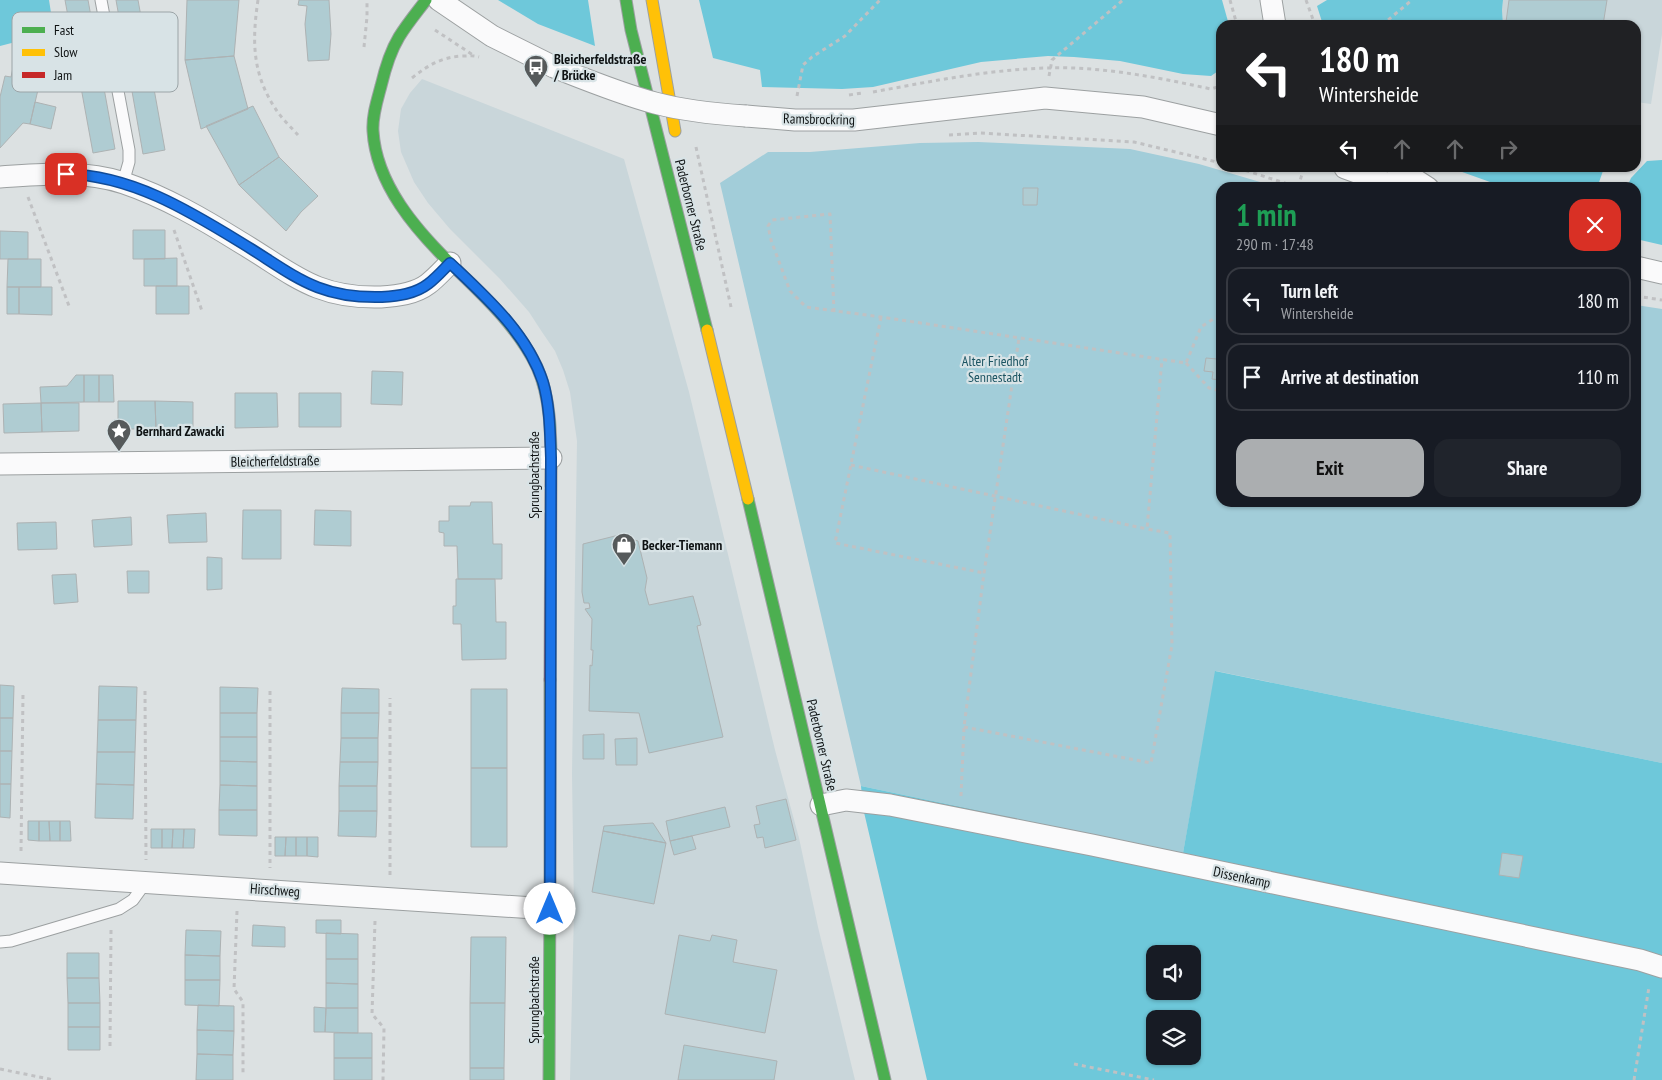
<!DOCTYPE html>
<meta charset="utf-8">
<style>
:root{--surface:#171b24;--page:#20242c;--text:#f1f3f6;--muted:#9ea1a6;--line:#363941;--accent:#abaeb0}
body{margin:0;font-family:"PT Sans Narrow",sans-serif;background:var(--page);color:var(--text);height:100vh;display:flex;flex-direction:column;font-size:19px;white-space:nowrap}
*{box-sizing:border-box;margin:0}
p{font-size:16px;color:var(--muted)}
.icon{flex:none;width:28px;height:28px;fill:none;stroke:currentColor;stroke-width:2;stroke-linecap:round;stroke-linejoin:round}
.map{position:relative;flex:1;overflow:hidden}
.panel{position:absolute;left:1216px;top:182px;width:425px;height:325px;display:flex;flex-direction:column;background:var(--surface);border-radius:15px;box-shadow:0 1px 4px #0004}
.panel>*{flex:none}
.guide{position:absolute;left:1216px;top:20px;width:425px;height:152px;border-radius:15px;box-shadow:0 1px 4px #0004;background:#202124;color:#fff;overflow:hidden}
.buttons{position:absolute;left:1146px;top:945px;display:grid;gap:10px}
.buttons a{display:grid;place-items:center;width:55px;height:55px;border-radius:10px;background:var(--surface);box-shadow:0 1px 4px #0004;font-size:25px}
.pin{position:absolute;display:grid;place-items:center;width:42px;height:42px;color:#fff;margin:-21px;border-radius:10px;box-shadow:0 2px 8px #0006}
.me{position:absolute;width:55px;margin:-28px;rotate:0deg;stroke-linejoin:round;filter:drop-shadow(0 0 4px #0008)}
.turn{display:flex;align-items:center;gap:18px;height:105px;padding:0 20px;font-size:22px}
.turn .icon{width:65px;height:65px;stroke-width:2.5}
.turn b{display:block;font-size:35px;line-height:42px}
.lanes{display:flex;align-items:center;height:48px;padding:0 20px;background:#0003;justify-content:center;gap:25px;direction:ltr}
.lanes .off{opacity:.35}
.round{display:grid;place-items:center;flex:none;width:52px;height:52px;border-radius:15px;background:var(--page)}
.overview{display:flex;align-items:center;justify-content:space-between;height:85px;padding:0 20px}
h1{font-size:30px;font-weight:600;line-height:38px;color:#1e9e55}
.cta{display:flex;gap:10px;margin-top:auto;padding:10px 20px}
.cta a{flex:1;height:58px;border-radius:15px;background:var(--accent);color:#111;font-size:20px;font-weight:600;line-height:58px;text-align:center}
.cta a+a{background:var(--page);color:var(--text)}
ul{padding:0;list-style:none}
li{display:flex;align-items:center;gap:15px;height:68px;margin:0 10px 8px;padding:0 10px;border:2px solid var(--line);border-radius:15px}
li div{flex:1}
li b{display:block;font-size:19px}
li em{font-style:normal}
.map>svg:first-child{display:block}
.built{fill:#c9d6da}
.green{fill:#a2cdd9}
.forest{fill:#6ec8da;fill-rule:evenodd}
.building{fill:#afccd2;stroke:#adb2b3}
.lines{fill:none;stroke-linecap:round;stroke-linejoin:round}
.lane-casing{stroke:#9ca0a1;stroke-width:13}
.street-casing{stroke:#9ca0a1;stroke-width:23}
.fast-casing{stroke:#9ca0a1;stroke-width:13}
.slow-casing{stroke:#9ca0a1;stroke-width:13}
.jam-casing{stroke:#9ca0a1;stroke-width:13}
.path{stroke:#c0c1c3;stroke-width:3;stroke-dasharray:4 4;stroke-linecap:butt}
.lane{stroke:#fafafb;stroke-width:11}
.street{stroke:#fafafb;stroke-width:21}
.fast{stroke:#4caf50;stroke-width:11}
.slow{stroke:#ffc107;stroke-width:11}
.jam{stroke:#c62828;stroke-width:11}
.street-bridge-casing{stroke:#9ca0a1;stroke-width:23;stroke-linecap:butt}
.street-bridge{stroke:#fafafb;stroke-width:21}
.route-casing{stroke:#114b97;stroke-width:12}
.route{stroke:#1a73e8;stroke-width:9}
.labels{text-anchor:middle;stroke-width:4.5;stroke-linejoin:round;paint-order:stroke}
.poi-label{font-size:14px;font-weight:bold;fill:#0e1213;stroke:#d8e3e6;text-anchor:start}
.street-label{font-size:14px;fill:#0e1213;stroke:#d8e3e6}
.park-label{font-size:14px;fill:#1c5462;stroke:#d8e3e6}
.key{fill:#d8e3e6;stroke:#9ba4a7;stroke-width:1}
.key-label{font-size:14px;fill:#0e1213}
</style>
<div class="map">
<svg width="1662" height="1080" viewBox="0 0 1662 1080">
<rect width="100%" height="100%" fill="#dce1e2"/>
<!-- built -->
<path class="built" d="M1503,0H1662V34L1651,104L1636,102V25H1503L1502,10Z
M422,79L624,159L689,392L775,750L799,838L818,927L855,1080H570L574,911L572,774L577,441L570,392L563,370L555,351L542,332L529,312L500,279L450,229L428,203L414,182L401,152L398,131L401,109L410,93Z"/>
<!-- green -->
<path class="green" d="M978,142L1130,149L1199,164L1277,187L1221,188V502H1636V305L1662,309V763L1216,671L1183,853L861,786L720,183L768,152H810L920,143Z"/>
<!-- forest -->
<path class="forest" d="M0,0H49L54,32L0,46Z
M498,0H588L595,46L538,24Z
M699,0H1222L1229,25H1221V69L1211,76L1183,74L1120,61L1074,57L1048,56L981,62L873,87L842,89L762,87L760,70L713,58Z
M1327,0H1503L1502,10L1503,25H1323L1317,6Z
M1662,160V245L1636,239V188L1627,187L1631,178L1647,161Z
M1451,168H1604L1597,188L1504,187Z
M1215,671L1662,763V1080H927L863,808L861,786L1183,853ZM1155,954H1192V991H1155ZM1155,1019H1192V1056H1155Z"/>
<!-- building -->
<path class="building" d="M65,0H88L115,149L93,153Z
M116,0H138L165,150L143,154Z
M187,0H239L234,56L185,60Z
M299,0H329L331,34L329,60L308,61L305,24L307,6L298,5Z
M1509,0H1607L1603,25H1523L1506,22Z
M234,56L248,109L201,129L185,60Z
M15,58L44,64L30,124L23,123L0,148V97L5,76L11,77Z
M35,102L56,107L51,129L30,124Z
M253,106L279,157L239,185L206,126Z
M279,157L318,196L301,212L286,231L239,185Z
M1023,188H1038L1037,205H1023Z
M133,230H165V259H133Z
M0,231L28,232V259H0Z
M177,258V286H144V259Z
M8,259H41V287H7Z
M156,286H189V314H156Z
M7,287H19V314H7Z
M19,287H52V315L19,314Z
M1217,354H1221V380L1212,379L1213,372L1204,371L1206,358L1217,359Z
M372,371L403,372L402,405L371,404Z
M76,375H84V402L41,403L40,387L67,386Z
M84,375H99V402H84Z
M99,375H113L114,402H99Z
M235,393H277L278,427L235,428Z
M299,393H341V427H299Z
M118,401H155L156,429H118Z
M155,401L193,402V430L156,429Z
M41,403H79V431L42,432Z
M41,403L42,432L4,433L3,404Z
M471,502H492L493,544H502V579H458L457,546H444V533L439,532V521H449V506H470Z
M243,510H281V559H242Z
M315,510L351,511V546L314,545Z
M206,513L207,542L169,543L167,515Z
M131,517L132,545L94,547L92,520Z
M56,522L57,549L18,550L17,523Z
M619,535L638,541L647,578L645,590L649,605L693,596L701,625L697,626L723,737L649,753L639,713L589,711L590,665L592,666L593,650H591L592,619L585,609L590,608L589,603H584L582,592L583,544Z
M207,557L222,558V589L207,590Z
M127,571H149V593H128Z
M76,574L78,602L54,604L52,575Z
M456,579H495L496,622H506V659L462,660L461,624H453V606H456Z
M0,685L14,686L13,718H0Z
M99,686L137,687L136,720H98Z
M220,687L258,688L257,713H220Z
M342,688L379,689V713H341Z
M471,689H507V768H471Z
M220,713H257V737H220Z
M341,713H379L378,738H341Z
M0,718H13L12,751H0Z
M98,720H136L135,752H97Z
M604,734V759H583V735Z
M220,737H257V762L220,761Z
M341,738H378V762H340Z
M637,738V765H616L615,739Z
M0,751H12L11,784H0Z
M97,752H135L134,785L96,784Z
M220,761L257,762V786L220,785Z
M340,762H378L377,786H339Z
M471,768H507V847H471Z
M0,784H11L10,818L0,817Z
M96,784L134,785L133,819L95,818Z
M220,785L257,786V810H219Z
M339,786H377V811H339Z
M786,799L796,840L765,848L763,837L757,838L754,825L760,824L756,806Z
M725,807L730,827L670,841L666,821Z
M219,810H257V836L219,835Z
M339,811H377L376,837L338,836Z
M28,821H39V841L28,840Z
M39,821H49L50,841H39Z
M49,821H60V841H50Z
M60,821H70L71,841H60Z
M653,823L666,843L603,831L604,826Z
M151,829H162V848H151Z
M162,829H173L172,848H162Z
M173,829H184L183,848H172Z
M184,829H195L194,848H183Z
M603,831L666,843L654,904L592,892Z
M692,836L696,849L674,855L670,841Z
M275,837H286L285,856H275Z
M286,837H296V856H285Z
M296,837H307V856H296Z
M307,837H318V857L307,856Z
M1502,853L1523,856L1519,878L1499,875Z
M316,920H341V934L316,933Z
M253,925L285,927V947L252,946Z
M186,930L221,931L220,956L185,955Z
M326,933L358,934V959H326Z
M679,935L710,941L712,935L737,940L733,962L777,970L765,1033L665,1014Z
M471,937H506L505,1003H470Z
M67,953H99V978H67Z
M185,955L220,956V980H185Z
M326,959H358V984L326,983Z
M67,978H99L100,1003H68Z
M185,980H220L219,1006L185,1005Z
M326,983L358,984V1008H326Z
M68,1003H100V1027H68Z
M470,1003H505L504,1068H470Z
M198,1005L234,1006V1031L197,1030Z
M314,1007L326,1008L325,1032H314Z
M326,1008H358V1033L325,1032Z
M68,1027H100V1050H68Z
M197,1030L234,1031L233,1055L197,1054Z
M334,1033H372V1058H334Z
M684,1045L777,1061L774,1080H678Z
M197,1054L233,1055V1080H196Z
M334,1058H372V1080H334Z
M470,1068H504V1080H470Z"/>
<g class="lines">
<defs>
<path id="lane" d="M101,0L129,150V162L123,183
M0,942L11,941L119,909L133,900L146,882"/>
<path id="street" d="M439,0L492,36L554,67
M1271,0L1275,25
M746,116L795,120H854L1045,98L1143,107L1221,125
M1345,168L1400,188
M1397,168L1428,188
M0,177C41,174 84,170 124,183C165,197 203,219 240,242C292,273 315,299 381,297C397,296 415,294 428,284C436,278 443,270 450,263
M1636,267L1662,273
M0,464L551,458
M821,805L846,800L890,805L1092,845L1640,960L1662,967
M0,873L549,909"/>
<path id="fast" d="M426,0C417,12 407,24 399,37C390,52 385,69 381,86C377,101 372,116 373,131C376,184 416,230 452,265C484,296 518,327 537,367C551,398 551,435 551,468
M626,0L631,30L707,330
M748,499L885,1080
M549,1080L550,886"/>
<path id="slow" d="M652,0L675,131
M707,330L748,499
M550,886V680"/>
<path id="jam" d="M550,680L551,468"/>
</defs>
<!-- lane casing -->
<use href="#lane" class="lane-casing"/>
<!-- street casing -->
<use href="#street" class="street-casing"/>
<!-- fast casing -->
<use href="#fast" class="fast-casing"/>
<!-- slow casing -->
<use href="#slow" class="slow-casing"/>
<!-- jam casing -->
<use href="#jam" class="jam-casing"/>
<!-- path -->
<path class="path" d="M258,0C252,40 252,73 275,108C281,118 290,126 298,135
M1230,0L1237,25
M1306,0L1315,25
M1382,25L1412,0
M435,30L473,55
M364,47L367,17V0
M1049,76L1052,60L1123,0
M412,78C428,65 442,57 463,56C469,56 474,55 479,57
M873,92C939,80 1006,66 1073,68C1120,70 1165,79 1211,89L1221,86
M849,95L862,93
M797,96L803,65L812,57L845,36L880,0
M949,135L980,133L1134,142L1221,163
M696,147L731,307
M1238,168L1300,188
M1298,187L1304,168
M28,197L69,306
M174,230L202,311
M1636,296L1662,300
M834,312L830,214L772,220L768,226L771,240L790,291L806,307L881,317L1186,363L1201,327L1221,314
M881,317L835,543L984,573
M1186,363L1209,388L1221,391
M851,465L1147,529
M145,691L146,860
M270,691V868
M964,727L1151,763L1172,645L1170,533L1147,529L1162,359
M961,796L964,727L984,573L1019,338
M21,851L23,694
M390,875V698
M237,911L234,989L243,1002V1075
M375,921L372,1014L384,1028L383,1080
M110,1046L111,930
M1074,1064L1154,1080
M0,1069L54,1080
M1634,1080L1649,987"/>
<!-- lane -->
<use href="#lane" class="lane"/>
<!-- street -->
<use href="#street" class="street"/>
<!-- fast -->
<use href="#fast" class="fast"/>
<!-- slow -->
<use href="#slow" class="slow"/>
<!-- jam -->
<use href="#jam" class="jam"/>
<defs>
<path id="street-bridge" d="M554,67C587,80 621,94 655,103C685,111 716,114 746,116"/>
</defs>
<!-- street-bridge casing -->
<use href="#street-bridge" class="street-bridge-casing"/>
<!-- street-bridge -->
<use href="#street-bridge" class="street-bridge"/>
</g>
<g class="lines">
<defs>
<path id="route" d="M66,174C130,175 188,210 240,242C293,274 316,299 382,297C398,296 415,294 428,284C436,278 443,270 450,263C486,297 527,333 543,382C550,406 550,433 551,458L550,909"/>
</defs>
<!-- route casing -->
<use href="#route" class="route-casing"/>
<!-- route -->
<use href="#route" class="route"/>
</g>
<!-- icons -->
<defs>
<symbol id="bus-pin" viewBox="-11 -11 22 30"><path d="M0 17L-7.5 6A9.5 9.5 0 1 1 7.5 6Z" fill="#565a5b" stroke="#d8e3e6"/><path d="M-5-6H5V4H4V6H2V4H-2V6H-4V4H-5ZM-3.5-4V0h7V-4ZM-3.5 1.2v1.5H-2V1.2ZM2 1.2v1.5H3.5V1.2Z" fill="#fff"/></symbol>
<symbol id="sight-pin" viewBox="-11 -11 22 30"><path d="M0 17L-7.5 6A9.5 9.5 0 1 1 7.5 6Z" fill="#565a5b" stroke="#d8e3e6"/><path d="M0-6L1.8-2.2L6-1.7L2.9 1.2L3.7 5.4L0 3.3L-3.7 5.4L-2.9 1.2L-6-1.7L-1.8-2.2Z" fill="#fff"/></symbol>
<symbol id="shop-pin" viewBox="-11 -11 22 30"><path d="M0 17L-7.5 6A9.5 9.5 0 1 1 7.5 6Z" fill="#565a5b" stroke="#d8e3e6"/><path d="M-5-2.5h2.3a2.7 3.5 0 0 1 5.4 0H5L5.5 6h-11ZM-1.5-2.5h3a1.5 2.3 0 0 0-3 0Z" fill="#fff"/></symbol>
</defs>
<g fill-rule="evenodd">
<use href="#bus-pin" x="522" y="53" width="28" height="38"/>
<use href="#sight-pin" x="105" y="417" width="28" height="38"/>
<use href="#shop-pin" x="610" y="531" width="28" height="38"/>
</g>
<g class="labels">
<!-- poi labels -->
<g class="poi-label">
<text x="554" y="64">Bleicherfeldstraße<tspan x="554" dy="16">/ Brücke</tspan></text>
<text x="136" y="436">Bernhard Zawacki</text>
<text x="642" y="550">Becker-Tiemann</text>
</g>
<!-- street labels -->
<g class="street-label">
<text transform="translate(819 119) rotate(1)" y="5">Ramsbrockring</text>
<text transform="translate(691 205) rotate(76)" y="5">Paderborner Straße</text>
<text transform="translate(275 461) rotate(-1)" y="5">Bleicherfeldstraße</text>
<text transform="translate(534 475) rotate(-90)" y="5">Sprungbachstraße</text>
<text transform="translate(822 745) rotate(77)" y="5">Paderborner Straße</text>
<text transform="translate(1242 877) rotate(12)" y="5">Dissenkamp</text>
<text transform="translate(275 890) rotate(4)" y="5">Hirschweg</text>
<text transform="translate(534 1000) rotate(-90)" y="5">Sprungbachstraße</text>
</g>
<!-- park labels -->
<g class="park-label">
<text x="995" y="366">Alter Friedhof<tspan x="995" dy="16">Sennestadt</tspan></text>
</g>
</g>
<!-- legend -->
<rect x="12" y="12" width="166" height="80" rx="8" class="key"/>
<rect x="22" y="27" width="23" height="6" fill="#4caf50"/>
<rect x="22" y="49" width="23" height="7" fill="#ffc107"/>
<rect x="22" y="72" width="23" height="6" fill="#c62828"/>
<g class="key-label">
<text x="54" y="35">Fast</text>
<text x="54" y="57">Slow</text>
<text x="54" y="80">Jam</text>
</g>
</svg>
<div class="buttons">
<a><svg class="icon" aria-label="sound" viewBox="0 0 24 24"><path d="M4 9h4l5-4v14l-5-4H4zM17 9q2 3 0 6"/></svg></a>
<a><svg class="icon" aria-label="layers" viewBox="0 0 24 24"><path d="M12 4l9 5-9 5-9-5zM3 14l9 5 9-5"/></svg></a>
</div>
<div class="pin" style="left:66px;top:174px;background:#d93025"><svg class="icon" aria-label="arrive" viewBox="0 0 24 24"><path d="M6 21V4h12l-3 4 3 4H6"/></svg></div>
<svg class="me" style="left:550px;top:909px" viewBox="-20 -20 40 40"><circle r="19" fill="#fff"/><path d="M0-13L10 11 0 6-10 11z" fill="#1a73e8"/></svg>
<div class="guide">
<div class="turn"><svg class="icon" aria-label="left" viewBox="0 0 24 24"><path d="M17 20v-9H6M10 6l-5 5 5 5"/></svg><div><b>180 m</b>Wintersheide</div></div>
<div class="lanes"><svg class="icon" aria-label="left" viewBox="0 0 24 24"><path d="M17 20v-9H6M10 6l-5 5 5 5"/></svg><svg class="icon off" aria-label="ahead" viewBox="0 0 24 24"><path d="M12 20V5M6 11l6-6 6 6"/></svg><svg class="icon off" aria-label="ahead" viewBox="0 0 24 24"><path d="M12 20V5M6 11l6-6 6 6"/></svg><svg class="icon off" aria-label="right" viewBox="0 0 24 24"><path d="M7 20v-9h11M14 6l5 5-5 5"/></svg></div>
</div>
<section class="panel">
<div class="overview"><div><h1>1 min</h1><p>290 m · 17:48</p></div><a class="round" style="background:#d93025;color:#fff"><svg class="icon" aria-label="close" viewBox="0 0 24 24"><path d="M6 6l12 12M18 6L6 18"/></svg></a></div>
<ul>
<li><svg class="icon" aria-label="left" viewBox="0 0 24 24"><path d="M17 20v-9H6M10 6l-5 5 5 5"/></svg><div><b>Turn left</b><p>Wintersheide</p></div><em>180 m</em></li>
<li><svg class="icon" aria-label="arrive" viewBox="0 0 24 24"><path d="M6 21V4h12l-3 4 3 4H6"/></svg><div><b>Arrive at destination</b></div><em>110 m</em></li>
</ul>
<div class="cta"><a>Exit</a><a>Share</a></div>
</section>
</div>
